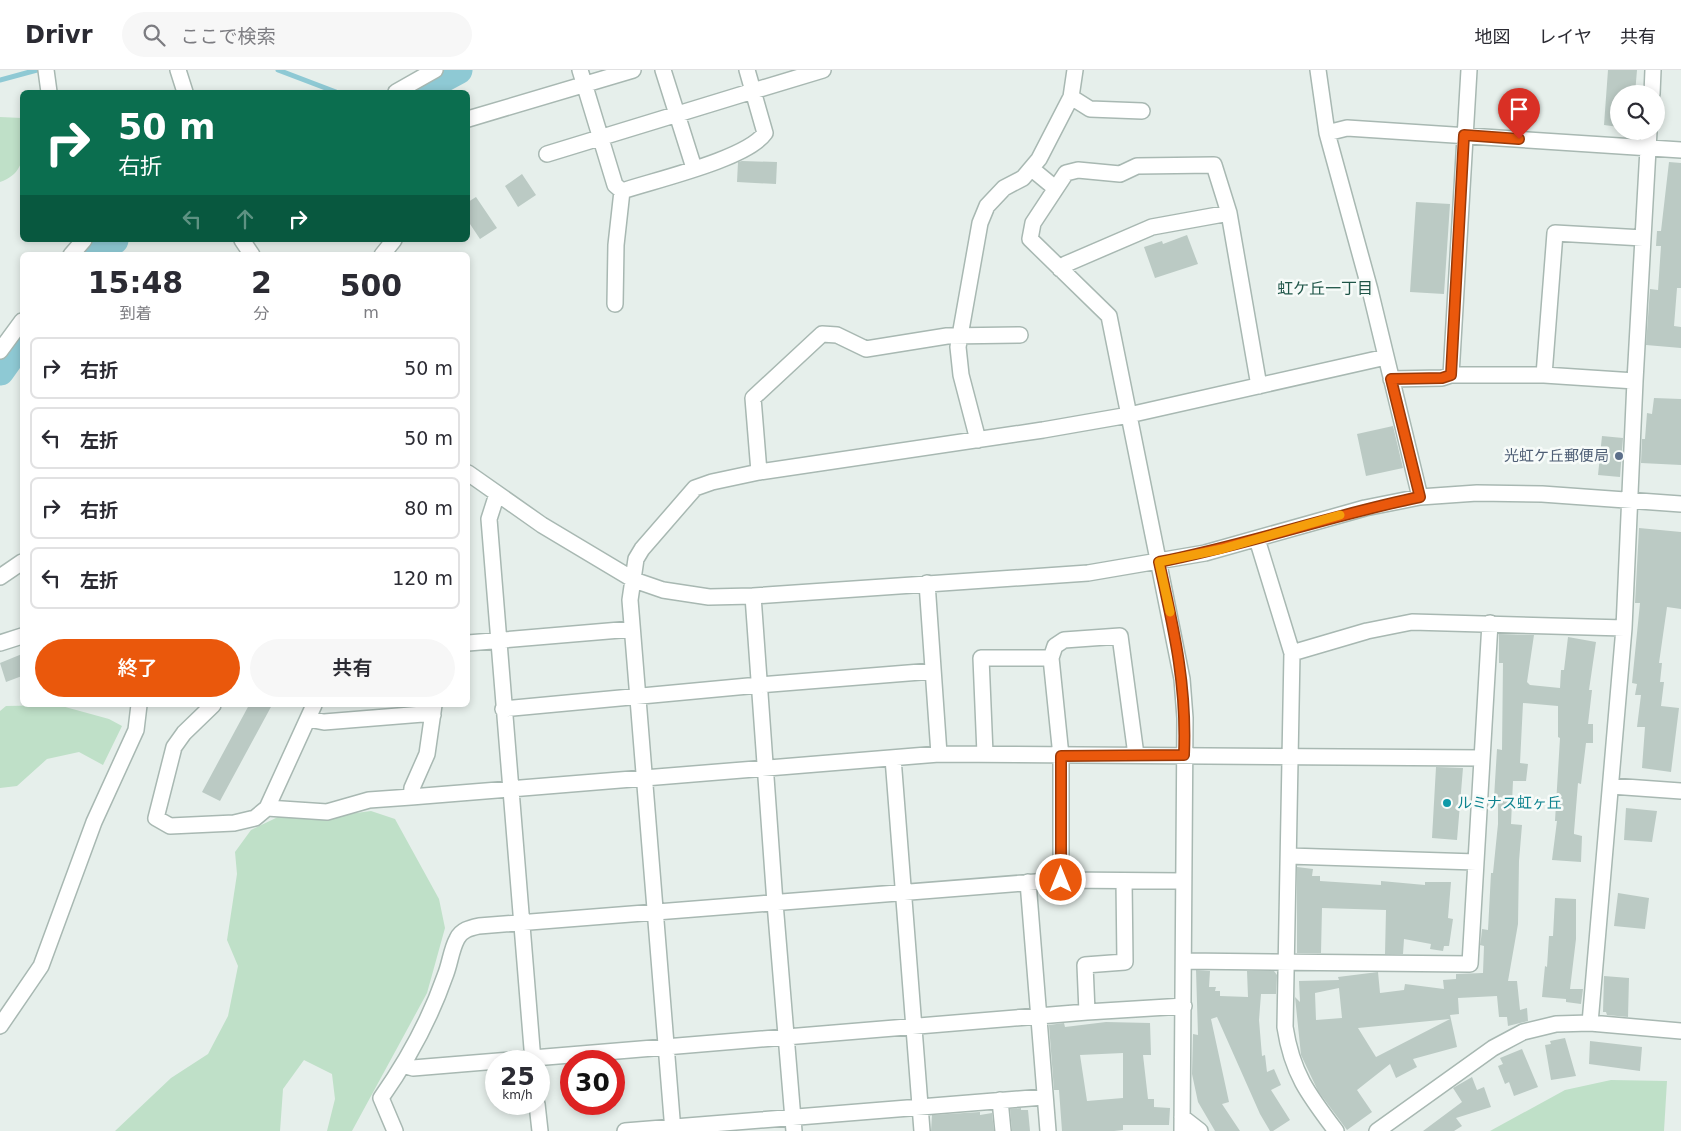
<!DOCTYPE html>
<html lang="ja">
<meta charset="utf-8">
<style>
:root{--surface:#fff;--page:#f7f7f7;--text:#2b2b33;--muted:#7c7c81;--line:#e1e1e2;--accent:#ea580c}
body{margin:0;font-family:"DejaVu Sans","Noto Sans JP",sans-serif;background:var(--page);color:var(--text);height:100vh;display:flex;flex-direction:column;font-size:19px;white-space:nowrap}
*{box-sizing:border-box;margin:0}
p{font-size:16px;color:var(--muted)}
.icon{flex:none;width:28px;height:28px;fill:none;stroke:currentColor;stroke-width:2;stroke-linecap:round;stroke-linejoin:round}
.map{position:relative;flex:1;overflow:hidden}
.side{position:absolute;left:20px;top:182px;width:450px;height:455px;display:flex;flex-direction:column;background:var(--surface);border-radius:8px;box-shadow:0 2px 8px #0003}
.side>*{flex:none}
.guide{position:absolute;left:20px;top:20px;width:450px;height:152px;border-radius:8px;box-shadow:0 2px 8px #0003;background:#0b6e4f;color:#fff;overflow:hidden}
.tools{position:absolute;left:1610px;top:15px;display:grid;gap:10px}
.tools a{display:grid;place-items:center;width:55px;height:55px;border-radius:50%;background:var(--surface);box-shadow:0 2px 8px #0003;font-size:25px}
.speed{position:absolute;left:485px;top:980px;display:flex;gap:10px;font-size:25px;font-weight:700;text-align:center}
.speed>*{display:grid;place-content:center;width:65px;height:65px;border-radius:50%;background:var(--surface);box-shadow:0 2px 8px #0003;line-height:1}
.speed small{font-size:12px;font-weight:400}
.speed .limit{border:8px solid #d22;background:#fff;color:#111}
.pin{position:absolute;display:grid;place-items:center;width:42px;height:42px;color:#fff;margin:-51px -21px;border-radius:50% 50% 50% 0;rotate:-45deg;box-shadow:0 0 5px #0007}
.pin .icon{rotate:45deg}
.me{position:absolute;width:55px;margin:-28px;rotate:0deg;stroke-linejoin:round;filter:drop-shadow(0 0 4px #0008)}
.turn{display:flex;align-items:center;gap:18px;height:105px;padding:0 15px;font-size:22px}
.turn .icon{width:65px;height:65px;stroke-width:2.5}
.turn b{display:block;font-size:35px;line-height:42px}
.lanes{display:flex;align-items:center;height:48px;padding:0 15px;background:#0003;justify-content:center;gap:25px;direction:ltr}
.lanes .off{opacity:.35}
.eta{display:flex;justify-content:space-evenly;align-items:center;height:85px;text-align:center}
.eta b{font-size:30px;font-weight:600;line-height:35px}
.action{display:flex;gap:10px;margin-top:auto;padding:10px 15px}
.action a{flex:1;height:58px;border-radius:30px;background:var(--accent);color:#fff;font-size:20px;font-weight:600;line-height:58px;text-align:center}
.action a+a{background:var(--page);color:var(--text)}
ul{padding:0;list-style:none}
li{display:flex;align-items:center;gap:15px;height:62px;margin:0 10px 8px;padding:0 5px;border:2px solid var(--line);border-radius:8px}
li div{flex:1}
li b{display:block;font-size:19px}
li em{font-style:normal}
header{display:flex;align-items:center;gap:30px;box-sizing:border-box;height:70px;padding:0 25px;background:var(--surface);border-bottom:1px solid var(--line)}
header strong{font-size:24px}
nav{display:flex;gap:28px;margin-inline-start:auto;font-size:18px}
.search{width:350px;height:45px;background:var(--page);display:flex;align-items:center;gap:12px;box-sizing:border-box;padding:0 18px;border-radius:28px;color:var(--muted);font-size:19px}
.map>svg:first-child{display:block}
.green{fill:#bfe0c8}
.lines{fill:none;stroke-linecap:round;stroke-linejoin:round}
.stream{stroke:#8ec9d4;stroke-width:5}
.river{stroke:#8ec9d4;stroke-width:29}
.building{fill:#bbcac4;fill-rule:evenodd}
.minor-casing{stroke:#a8b8b2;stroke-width:18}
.minor{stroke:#fff;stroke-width:15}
.route-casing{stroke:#983908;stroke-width:12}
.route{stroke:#ea580c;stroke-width:9}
.slow{stroke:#f59e0b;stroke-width:9}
.service-dot{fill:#5c6f8a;stroke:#f7fbf9;stroke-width:2}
.culture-dot{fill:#0f9aa8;stroke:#f7fbf9;stroke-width:2}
.labels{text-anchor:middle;stroke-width:5;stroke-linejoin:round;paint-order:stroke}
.service-label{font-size:15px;fill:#4e5e75;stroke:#f7fbf9;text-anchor:end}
.culture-label{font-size:15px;fill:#0d838f;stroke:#f7fbf9;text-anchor:start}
.neighbourhood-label{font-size:16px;fill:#1f5548;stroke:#f7fbf9}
</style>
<header>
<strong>Drivr</strong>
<div class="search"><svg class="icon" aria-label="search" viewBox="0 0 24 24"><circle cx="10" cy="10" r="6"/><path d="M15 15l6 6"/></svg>ここで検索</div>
<nav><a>地図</a><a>レイヤ</a><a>共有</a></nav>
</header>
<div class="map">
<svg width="1681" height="1061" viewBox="0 0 1681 1061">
<rect width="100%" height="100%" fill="#e6efeb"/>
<!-- green -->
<path class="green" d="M0,47L22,48C22,75 31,101 0,112Z
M58,635L109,649L122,656L103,695L79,682L47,689L17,716L0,718V641L6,636Z
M371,741L395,749L439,829L445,858L427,923L352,1061H327L335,1029L332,1004L304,990L283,1019L280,1061H115L171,1008L208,984L228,946L238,896L227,870L237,804L235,782L251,760L278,747H326Z
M1611,1010L1667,1011L1664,1061H1490L1565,1020Z"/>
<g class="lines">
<!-- stream -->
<path class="stream" d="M278,0L336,22
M0,10L37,0"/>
<!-- river -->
<path class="river" d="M417,22L458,0
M86,185L114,170
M0,301L22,270"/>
</g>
<!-- building -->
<path class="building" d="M1608,0H1637L1635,24H1619V57L1604,55Z
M742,91L777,92L776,114L737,112L738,92Z
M1669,92L1681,93V218H1677L1674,256L1681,257V278L1646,275L1650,219L1658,220L1661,176H1656L1657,161H1661Z
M522,104L536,125L518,137L505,116Z
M476,127L497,158L480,169L468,151V132Z
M1416,132L1450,134L1444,224L1410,222Z
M1187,165L1198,194L1155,208L1144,177L1162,171L1163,174Z
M1654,328L1681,329V395L1641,393L1642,369H1645L1647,343L1652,344Z
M1393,356L1403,398L1366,406L1357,364Z
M1602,366L1623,368L1620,407L1598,405Z
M1639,458L1681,462V539L1667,537L1659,593H1662L1660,612H1664L1661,636L1679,638L1671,702L1642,698L1645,657H1637L1641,625H1635L1637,614L1632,613L1640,533H1635Z
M1499,564L1534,565L1527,612L1530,615L1560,618L1561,600H1564L1568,567L1596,572L1589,620H1592L1588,654H1593V673H1586L1581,714L1578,713L1574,762V764L1582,766L1581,792L1552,790L1557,751H1555L1560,668L1558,667V636L1523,633L1520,693L1528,694L1526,711H1513L1511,754L1522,755L1519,791L1518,854L1508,911H1517L1520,940L1527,938L1528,951L1508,956L1507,947H1499L1497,926L1458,928L1459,944L1450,945L1457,977L1413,989L1417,997L1396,1008L1390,994L1357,1020L1372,1042L1347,1060L1318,1021L1301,985L1295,927L1300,932L1299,911L1339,910L1338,907L1378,902L1380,923L1404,920L1405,914L1444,919L1443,910L1456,909V904L1483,903L1484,876L1480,875L1481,869L1482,859L1488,860L1491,803H1493L1498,754V729L1494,728L1497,679L1502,680L1503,593H1499ZM1339,918L1342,948L1316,950L1315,923ZM1450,949L1376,987L1358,958Z
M22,584V606L6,612L0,593Z
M249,635H272L220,731L202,722Z
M1436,697L1463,698L1457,770L1432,768Z
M1626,738L1657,741L1652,772L1624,770Z
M1297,797L1313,799L1312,806H1320V811L1381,815V811L1425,815V812H1451L1448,848L1453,849L1449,876H1444L1443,881L1430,879L1431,874L1404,869L1403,884H1385L1386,840L1322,838L1321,883H1297Z
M1618,823L1649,828L1645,859L1614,856Z
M1555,828L1576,829V869L1570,919H1583L1581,934L1566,932V929L1542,927L1545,896L1547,897L1549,866H1553Z
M1196,900L1210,901L1209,917H1216L1215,921H1220V926L1248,927L1247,901H1274L1277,905L1276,924H1261L1259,950L1262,986L1265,985L1267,1002L1274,999L1281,1015L1271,1020L1290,1050L1273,1061H1270L1260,1044L1217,947L1211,949L1229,1032L1222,1034L1240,1061H1215L1198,1032L1192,1004L1193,964L1198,965Z
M1604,906L1629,908L1628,947L1607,945L1606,942H1603Z
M1106,952L1150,953L1151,985H1143L1148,1029H1154V1037L1170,1038L1169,1055H1123V1060L1114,1061H1062L1059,1020H1054L1049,955L1064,953L1065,957ZM1123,983V1028L1087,1031L1080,985Z
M1565,968L1576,1006L1551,1010L1545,975L1551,974L1550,971Z
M1590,971L1642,977L1640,1001L1589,994Z
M1522,979L1538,1017L1514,1026L1509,1012L1505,1014L1498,996L1503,994L1500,988Z
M1472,1007L1477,1020L1484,1017L1491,1037L1456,1048L1462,1056L1454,1061H1423L1462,1032L1453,1018Z
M1021,1038V1040H1028L1030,1061H1012L1010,1039Z
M980,1042V1045L992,1043L994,1061H931L932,1045Z"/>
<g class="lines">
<defs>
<path id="minor" d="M46,0L49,22
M178,0L185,22
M580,0L615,115L622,121
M663,0L694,98
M747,0L753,21L823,0
M1318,0L1327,63L1370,220L1420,427
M396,22L435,0
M1652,24L1653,0
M1071,27L1090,39L1142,41
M468,49L633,0
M1327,63L1347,58L1681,80
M547,84L753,21L765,63C747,89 655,110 622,121
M1032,99L1055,118
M242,170L252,185
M71,185L84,170
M382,185L394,170
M1060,199L1066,194L1152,157L1229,143
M615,234L616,175L622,121
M0,281L22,251
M1451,305L1469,0
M1544,305L1555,163L1643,168
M1391,309L1442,308L1451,305H1544L1635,311
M978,370L961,305L958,277L980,153L987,136L1004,118L1023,108L1039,89L1071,27L1075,0
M759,402L753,328L822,264L837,265L866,279L947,266L1020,265
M468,403L542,455L634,510L663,520L709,527L753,526L1088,503L1205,483L1365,438L1420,427L1477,423L1542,424L1681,434
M497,424L489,449L533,991
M1257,469L1292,583L1285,957C1292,1003 1308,1024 1336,1061
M0,507L22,492
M927,513L939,684
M753,526L775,833L794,1061
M0,573L22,566
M468,573L632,559
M1292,583L1367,561L1412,552L1624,558
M213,635L184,663L174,677L156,748L170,756L234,753L255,748L267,738L314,635
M434,635L427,684L412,718L411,727L939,684L1482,688
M503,639L759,615L933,601
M308,649L324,652L423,644L433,645
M985,684L981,588H1051
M893,688L922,1061
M1611,716L1681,721
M267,738L327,742L369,730L411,727
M1289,786L1476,792
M1061,810V686L1051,588L1055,576L1064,570L1120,566L1136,685
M1028,812L1048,1061
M1184,891L1470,894L1490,553
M1087,942L1085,895L1125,892L1124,811
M1590,953L1624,558L1635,311L1649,61
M0,956L41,896L94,752L136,660L139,635
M403,995L413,998L1087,942L1184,936
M1000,1030L1003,1061
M537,1034L540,1061
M1182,1047L1200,1061
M395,1061L381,1028C407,991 430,949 445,906C450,894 451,880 457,869C461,860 470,858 479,856L1061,810L1183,811
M625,1061L1044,1027
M673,1061L630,530L636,489L642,479L695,418L712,412L759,402L1043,360L1129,345L1386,287
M1182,1061L1185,648L1182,609L1109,246L1030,169L1033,153L1066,103L1078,100L1120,104L1137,96L1214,95L1229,143L1259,316
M1377,1061L1493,978L1523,962L1556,954L1590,953L1681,961"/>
</defs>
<!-- minor casing -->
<use href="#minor" class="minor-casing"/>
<!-- minor -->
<use href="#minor" class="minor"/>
</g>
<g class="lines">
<defs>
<path id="route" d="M1061,810V686L1184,685C1187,615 1174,560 1159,492C1247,475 1332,445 1420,427L1391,309L1442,308L1451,305L1464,65L1519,69"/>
</defs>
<!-- route casing -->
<use href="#route" class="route-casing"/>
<!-- route -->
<use href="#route" class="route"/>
<!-- slow -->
<path class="slow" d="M1170,542L1159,492L1222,479L1340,445"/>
</g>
<!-- markers -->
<circle class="service-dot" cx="1619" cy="386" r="5"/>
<circle class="culture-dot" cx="1447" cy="733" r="5"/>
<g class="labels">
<!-- service labels -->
<g class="service-label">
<text x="1609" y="391">光虹ケ丘郵便局</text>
</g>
<!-- culture labels -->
<g class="culture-label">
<text x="1457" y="738">ルミナス虹ヶ丘</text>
</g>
<!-- neighbourhood labels -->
<g class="neighbourhood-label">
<text x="1325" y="224">虹ケ丘一丁目</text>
</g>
</g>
</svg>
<div class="tools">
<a><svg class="icon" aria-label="search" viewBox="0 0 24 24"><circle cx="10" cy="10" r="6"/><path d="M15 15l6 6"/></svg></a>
</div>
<div class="speed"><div>25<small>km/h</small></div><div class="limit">30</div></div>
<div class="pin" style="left:1519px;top:69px;background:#d93025"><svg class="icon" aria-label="arrive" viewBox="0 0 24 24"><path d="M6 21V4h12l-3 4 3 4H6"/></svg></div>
<svg class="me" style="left:1061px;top:810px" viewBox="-20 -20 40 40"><circle r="17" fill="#ea580c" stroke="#fff" stroke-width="3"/><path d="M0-11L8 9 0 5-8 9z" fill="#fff"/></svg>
<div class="guide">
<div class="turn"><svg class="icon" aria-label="right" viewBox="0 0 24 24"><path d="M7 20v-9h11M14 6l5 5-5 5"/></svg><div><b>50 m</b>右折</div></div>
<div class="lanes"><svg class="icon off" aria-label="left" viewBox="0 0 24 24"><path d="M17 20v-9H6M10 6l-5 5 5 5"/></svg><svg class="icon off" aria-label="ahead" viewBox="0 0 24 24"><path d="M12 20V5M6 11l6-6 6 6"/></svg><svg class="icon" aria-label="right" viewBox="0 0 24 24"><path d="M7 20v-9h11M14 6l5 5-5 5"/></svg></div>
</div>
<section class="side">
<div class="eta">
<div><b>15:48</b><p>到着</p></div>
<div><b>2</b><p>分</p></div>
<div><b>500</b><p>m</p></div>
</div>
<ul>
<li><svg class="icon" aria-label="right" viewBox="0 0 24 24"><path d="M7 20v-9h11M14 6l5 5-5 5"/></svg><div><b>右折</b></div><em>50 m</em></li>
<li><svg class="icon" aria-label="left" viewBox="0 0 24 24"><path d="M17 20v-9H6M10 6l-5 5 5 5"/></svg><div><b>左折</b></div><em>50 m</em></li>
<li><svg class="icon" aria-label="right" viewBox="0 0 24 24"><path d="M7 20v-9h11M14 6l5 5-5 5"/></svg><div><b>右折</b></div><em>80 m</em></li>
<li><svg class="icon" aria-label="left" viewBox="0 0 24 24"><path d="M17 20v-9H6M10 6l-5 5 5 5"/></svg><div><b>左折</b></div><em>120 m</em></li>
</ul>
<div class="action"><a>終了</a><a>共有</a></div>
</section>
</div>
